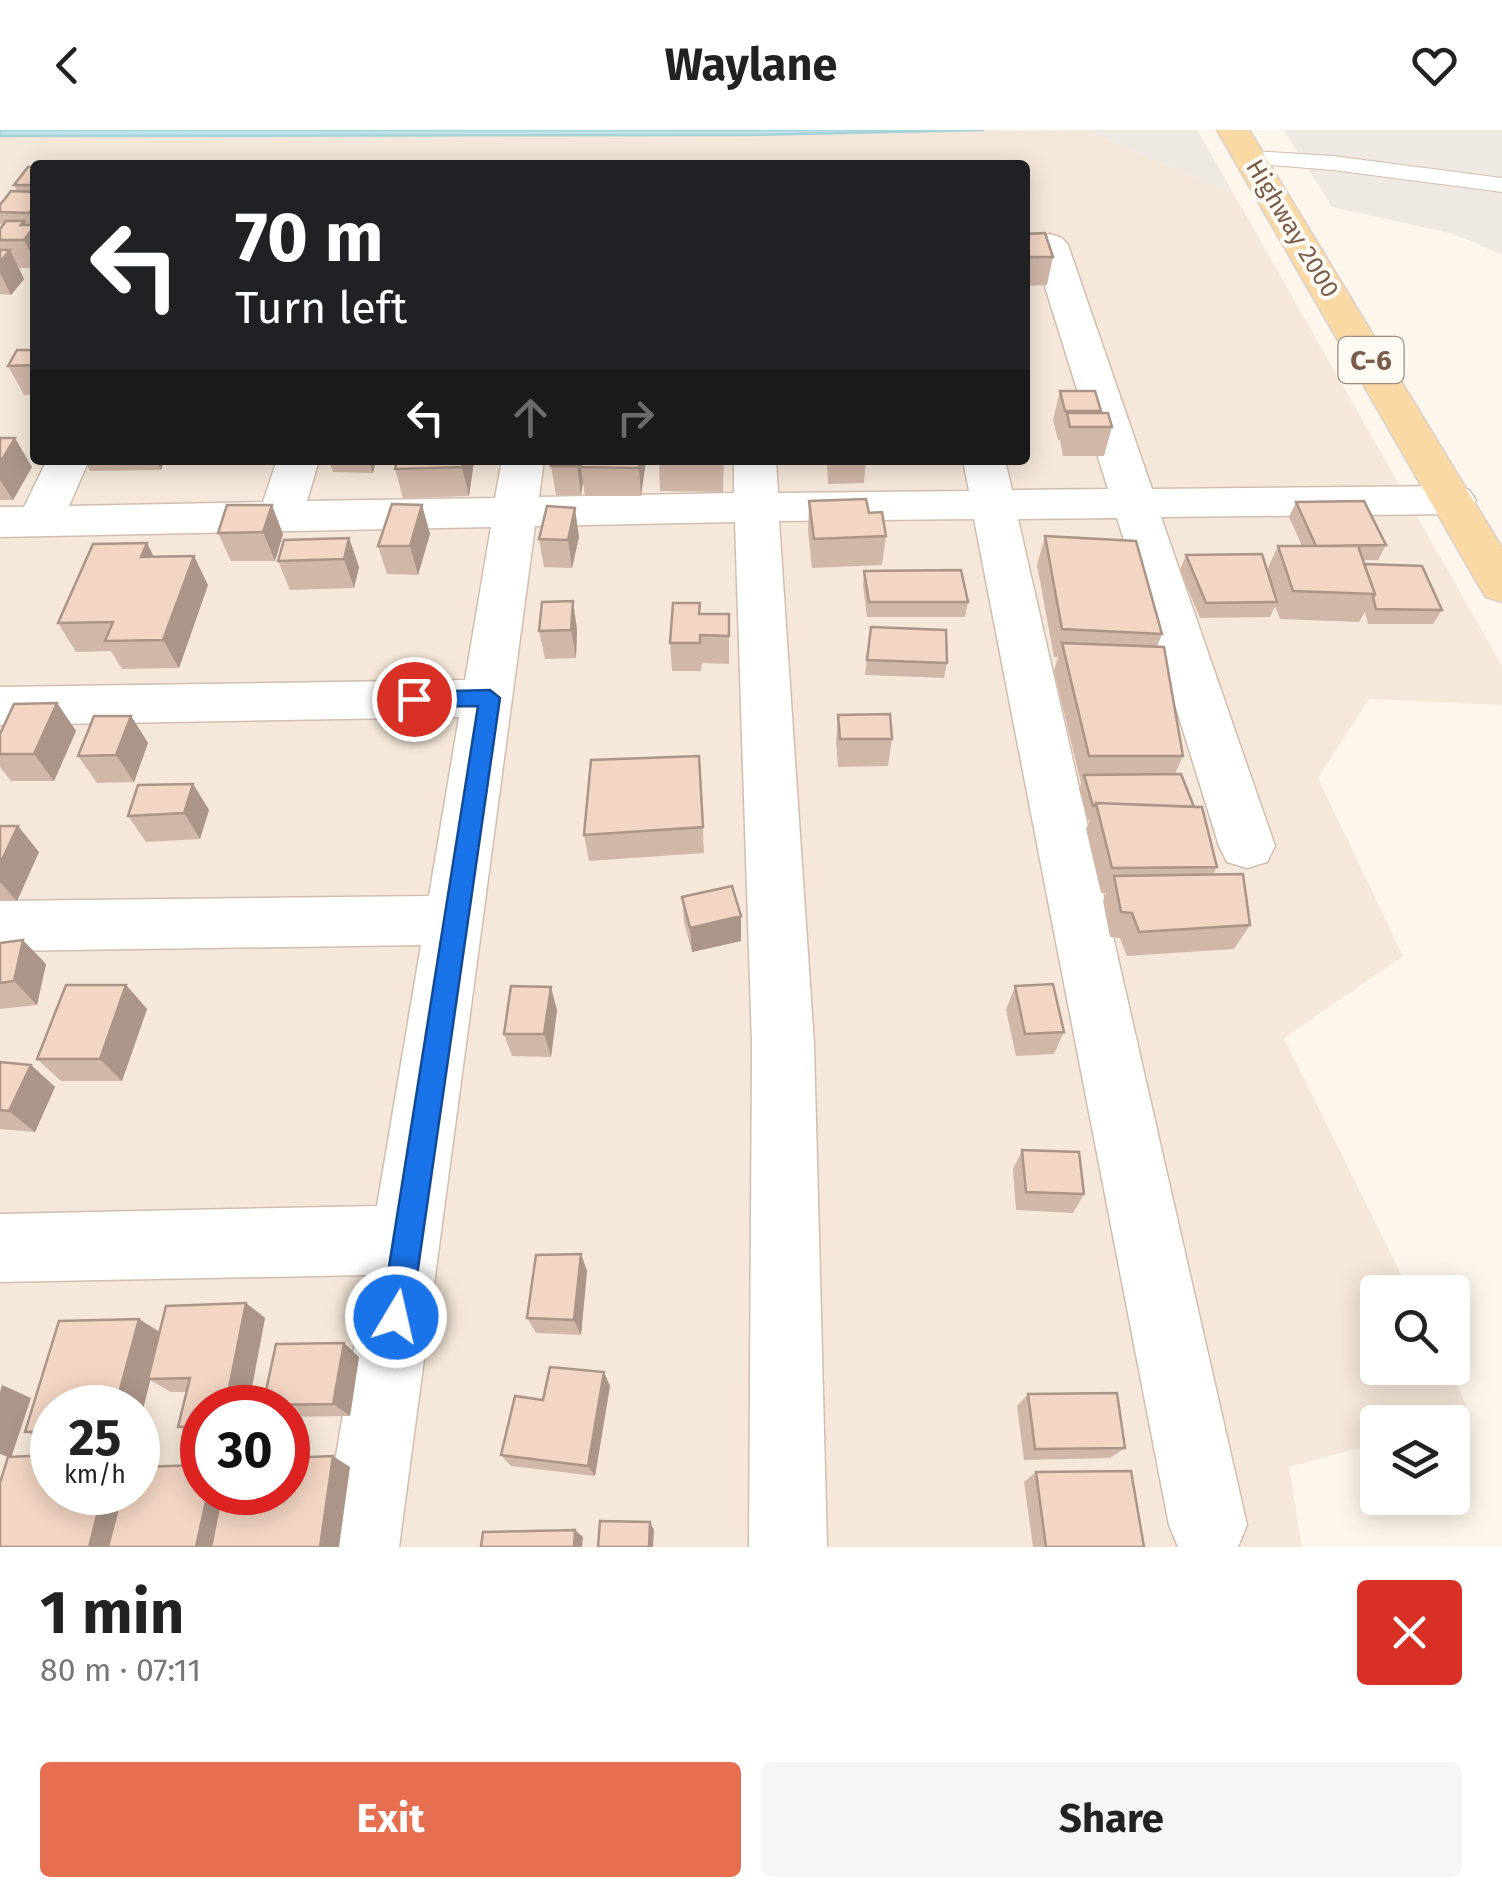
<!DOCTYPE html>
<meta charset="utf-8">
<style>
:root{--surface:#fff;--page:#f6f6f6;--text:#222;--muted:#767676;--accent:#e76f51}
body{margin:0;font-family:"Fira Sans",sans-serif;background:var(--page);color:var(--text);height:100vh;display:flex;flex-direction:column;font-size:38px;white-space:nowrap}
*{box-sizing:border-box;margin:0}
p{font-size:32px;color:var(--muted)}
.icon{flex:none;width:55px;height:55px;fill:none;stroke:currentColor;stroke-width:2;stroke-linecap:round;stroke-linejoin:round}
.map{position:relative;height:1417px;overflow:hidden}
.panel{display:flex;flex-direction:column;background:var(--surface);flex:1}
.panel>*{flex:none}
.banner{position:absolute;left:30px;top:30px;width:1000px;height:305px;border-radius:10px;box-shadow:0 5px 25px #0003;background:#202124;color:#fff;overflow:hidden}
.buttons{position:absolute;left:1360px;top:1145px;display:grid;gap:20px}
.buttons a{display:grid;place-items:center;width:110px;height:110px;border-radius:10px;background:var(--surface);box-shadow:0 5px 25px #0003;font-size:50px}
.speed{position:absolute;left:30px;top:1255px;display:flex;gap:20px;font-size:50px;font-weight:700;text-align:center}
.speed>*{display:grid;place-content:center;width:130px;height:130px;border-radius:50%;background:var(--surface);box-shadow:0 5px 25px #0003;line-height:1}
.speed small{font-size:25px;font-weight:400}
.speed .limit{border:15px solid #d22;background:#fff;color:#111}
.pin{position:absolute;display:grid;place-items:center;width:85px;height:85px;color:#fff;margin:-42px;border:5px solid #fff;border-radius:50%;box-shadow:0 2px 10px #0007}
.me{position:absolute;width:110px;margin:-55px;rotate:9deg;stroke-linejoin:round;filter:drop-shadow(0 0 8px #0008)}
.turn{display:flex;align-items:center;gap:35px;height:210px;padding:0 40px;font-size:45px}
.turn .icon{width:130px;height:130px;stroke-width:2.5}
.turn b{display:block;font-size:70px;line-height:85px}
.lanes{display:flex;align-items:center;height:95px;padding:0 40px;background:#0003;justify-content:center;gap:50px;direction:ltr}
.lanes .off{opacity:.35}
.round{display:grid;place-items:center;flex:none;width:105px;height:105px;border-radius:10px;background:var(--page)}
.summary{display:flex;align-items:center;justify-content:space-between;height:170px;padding:0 40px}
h1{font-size:60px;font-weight:700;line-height:75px}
.action{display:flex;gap:20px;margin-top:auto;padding:20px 40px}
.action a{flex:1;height:115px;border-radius:10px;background:var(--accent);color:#fff;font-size:40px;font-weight:700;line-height:115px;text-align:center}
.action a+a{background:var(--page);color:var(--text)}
header{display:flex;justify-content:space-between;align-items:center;height:130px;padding:0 40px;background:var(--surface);font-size:45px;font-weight:700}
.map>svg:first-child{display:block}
.residential{fill:#f5e8da;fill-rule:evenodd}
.industrial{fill:#efe9e4}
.water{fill:#bfe3e8;stroke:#a5d3da;stroke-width:2.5}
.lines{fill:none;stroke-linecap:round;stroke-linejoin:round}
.lane-casing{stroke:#d1beb0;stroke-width:2}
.street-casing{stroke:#d1beb0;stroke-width:3}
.primary-casing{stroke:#dad1cd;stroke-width:3}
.lane{fill:#fff;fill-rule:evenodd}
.street{fill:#fff;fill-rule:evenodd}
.primary{fill:#fbd9a5;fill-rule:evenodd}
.wall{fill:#d1b7a8}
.shaded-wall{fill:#aa9588}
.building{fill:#f3d5c3;stroke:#aa9588;stroke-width:2.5}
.route{fill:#1a73e8;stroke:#114b97;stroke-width:2.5}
.labels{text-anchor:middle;stroke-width:8;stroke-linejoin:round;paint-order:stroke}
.far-street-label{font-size:25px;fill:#7a5c4d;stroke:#fffaf3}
.shield{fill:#fffaf3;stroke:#a28b7f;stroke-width:2.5}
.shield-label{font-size:28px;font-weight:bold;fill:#7a5c4d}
</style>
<header><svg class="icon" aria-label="back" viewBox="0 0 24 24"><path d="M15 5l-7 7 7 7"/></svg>Waylane<svg class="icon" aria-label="heart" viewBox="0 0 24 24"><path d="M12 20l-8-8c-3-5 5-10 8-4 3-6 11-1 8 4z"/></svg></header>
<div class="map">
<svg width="1502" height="1417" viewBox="0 0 1502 1417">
<rect width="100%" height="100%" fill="#fdf6ec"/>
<!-- residential -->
<path class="residential" d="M1085,0L1234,64L1502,536V575L1369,569L1318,648L1403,826L1284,908L1410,1162H1378V1238H1448L1472,1287L1451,1292H1378L1377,1313L1289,1337L1302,1417H0V6ZM35,35H1025V330H35ZM52,1278H138V1362H52ZM202,1278H288V1362H202Z"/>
<!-- industrial -->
<path class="industrial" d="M1085,0H1197L1234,64Z
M1284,0H1502V125L1454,104L1332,77Z"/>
<!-- water -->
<path class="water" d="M0,0H984L747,5L0,6Z"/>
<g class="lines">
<defs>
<path id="lane" d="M1252,21L1333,26L1502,48V62L1333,40L1244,33L1241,28Z"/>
<path id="street" d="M1050,104L1062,108L1068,115L1152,359L1454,356L1469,360L1476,370L1469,380L1454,384L1161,387L1275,716L1267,732L1247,738L1227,732L1219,716L1117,388L1018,389L1247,1395L1238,1417H1178L1169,1395L974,389L779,391L814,914L827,1417H749L752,914L735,392L535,396L399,1417H321L366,1145L0,1152V1084L377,1076L421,815L0,821V771L429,766L459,587L0,595V557L465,550L491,397L0,407V377H24L47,330H89L69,376L263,372L277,330H319L307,371L495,368L502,330H544L539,367L734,363V330H776L778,363L969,361L963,330H1005L1012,360L1108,359L1032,115L1038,108Z"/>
<path id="primary" d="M1217,0H1249L1502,418V472L1486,467L1479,456Z"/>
</defs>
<!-- lane casing -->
<use href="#lane" class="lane-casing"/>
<!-- street casing -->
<use href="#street" class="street-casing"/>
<!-- primary casing -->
<use href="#primary" class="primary-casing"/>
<!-- lane -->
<use href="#lane" class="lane"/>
<!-- street -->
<use href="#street" class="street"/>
<!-- primary -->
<use href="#primary" class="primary"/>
</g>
<!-- wall -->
<path class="wall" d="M35,37V138H19L24,149L11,165L0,164V99L2,96L0,93V75L17,61L14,55Z
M1025,104L1053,127L1047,155L1025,156Z
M35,220V264L24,265L8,236Z
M1060,261L1101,281L1100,283L1112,297L1104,326H1063L1060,310H1058L1053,290Z
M0,308L32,337L13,370H0Z
M84,330H164L161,340L90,341Z
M329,330H376L373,343L333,342Z
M397,330H474L469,366L403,368L395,339Z
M552,330H646L641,366H585L583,352L581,365H556L551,336Z
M659,330H724L723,362L660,361Z
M827,330H866L864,353L828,354Z
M809,371L869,383L886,406L882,435L812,438L808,400Z
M1296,372L1386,415L1378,430H1363L1364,434L1442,480L1433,494H1368L1365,482L1359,492L1280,489L1275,476L1270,487L1200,488L1180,440L1186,425L1267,440L1278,416H1302L1289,387Z
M227,375L283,404L275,431H231L218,403Z
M422,375L430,404L418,445L387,444L378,416Z
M1045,406L1162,504L1157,517L1183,626L1175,644L1217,737L1213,744L1250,795L1234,819L1127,826L1120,808L1110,807L1103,771L1106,763H1101L1086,699L1090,690H1088L1079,659L1081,653L1054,541L1058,527H1054L1037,435Z
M579,407L572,438L544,437L539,409Z
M349,408L359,437L354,458L290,460L278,431Z
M147,413L154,427L208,455L179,538L122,539L111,521L76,522L58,493Z
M864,441L968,472L965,487H867L863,455Z
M700,473V484H729V534L702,533L701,541H672L670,513Z
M871,497L947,533L944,548L865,545Z
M577,499L576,528L545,529L539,501Z
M57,573L76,601L54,651H11L0,637V604Z
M838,585L892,609L888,636L838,637L836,612Z
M131,586L148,613L134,652L97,653L78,626Z
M699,626L704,723L589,731L584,705Z
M193,654L209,680L200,709L146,712L128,686Z
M0,696L39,722L17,771H0Z
M682,767L741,811L692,822L684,792Z
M0,813L46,834L37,875L0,879Z
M126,855L147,879L122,951H61L37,929Z
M1015,856L1064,902L1054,924L1016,926L1006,880Z
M557,880L551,927L512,926L504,904Z
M0,932L31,935L55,957L35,1002L0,999Z
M1022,1020L1084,1064L1073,1083L1016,1080L1013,1039Z
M581,1124L587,1141L581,1205L536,1203L527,1188Z
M246,1173L265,1188L248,1278H202V1308L178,1297L187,1262H171L150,1250L138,1299V1278H52V1312L25,1302L59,1191L139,1189L160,1202L166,1176Z
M359,1227L350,1286L288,1287V1278H267L263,1275Z
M610,1256L595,1346L511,1336L501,1325L543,1270Z
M1028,1264L1125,1318L1110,1328L1024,1330L1017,1276Z
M1036,1342L1144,1417H1033L1024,1352Z"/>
<!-- shaded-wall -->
<path class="shaded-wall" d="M24,91L29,103L35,96V132L24,110L21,95Z
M10,120L24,149L11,165L0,143V132Z
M15,308L32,337L13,370L0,350V333Z
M156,330H164L161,340Z
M369,330H376L373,343Z
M463,330H474V332L469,366L462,337Z
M578,330H585L581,337L583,352L581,365L577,336Z
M640,330H646L641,366L639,338Z
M272,375L283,404L275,431L263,402Z
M422,375L430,404L418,445L410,416Z
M575,378L579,407L572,438L568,410Z
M349,408L359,437L354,458L344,429Z
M147,413L161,442L141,427Z
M194,426L208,455L179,538L163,510Z
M573,471L577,499L576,528L571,500Z
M57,573L76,601L54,651L34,624Z
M131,586L148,613L134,652L116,625Z
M193,654L209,680L200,709L184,683Z
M18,696L39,722L17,771L0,752V734Z
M741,786V811L692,822L690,798Z
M23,810L46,834L37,875L14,851Z
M126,855L147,879L122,951L100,929Z
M551,857L557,880L551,927L544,904Z
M31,935L55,957L35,1002L9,981Z
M581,1124L587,1141L581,1205L574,1190Z
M246,1173L265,1188L248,1278H225Z
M139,1189L162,1204L138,1299V1278H115Z
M344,1213L359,1227L350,1286L333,1274Z
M604,1242L610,1256L595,1346L588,1336Z
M2,1255L31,1268L11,1328L0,1324V1262Z
M333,1326L350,1337L339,1417H320Z
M103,1362H131L118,1417H89Z
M208,1362H232L220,1417H196Z
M650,1392L654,1400L653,1417H649Z
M575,1400L583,1407L582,1417H574Z"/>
<!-- building -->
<path class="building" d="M587,32H656V35H587Z
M28,37H35V55H14Z
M11,61L35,62V75L29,83L0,82V75Z
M6,91H24L21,95H35L24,110H0V99Z
M1045,103L1053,127H1025V104Z
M0,120H10L0,132Z
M17,220H35V235L8,236Z
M1060,261H1095L1101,281H1065Z
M1067,283H1108L1112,297H1070Z
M0,308H15L0,333Z
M397,330H463L462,337L395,339Z
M552,330H578L577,336H551Z
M582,330H640L639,338L581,337Z
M659,330H723L722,333L658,332Z
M866,369L869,383L882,382L886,406L814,409L809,371Z
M1364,371L1386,415L1316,416L1296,372Z
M392,374L422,375L410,416H378Z
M227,375H272L263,402L218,403Z
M547,376L575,378L568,410L539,409Z
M1045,406L1136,411L1162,504L1062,499Z
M349,408L344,429L278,431L284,410Z
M147,413L141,427L194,426L163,510L105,511L113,492L58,493L93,414Z
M1278,416H1358L1375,464L1293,461Z
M1262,424L1277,472L1206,473L1186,425Z
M1364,434L1422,436L1442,480L1376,479L1373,467L1375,464Z
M961,440L968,472H869L864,441Z
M573,471L571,500L539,501L542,472Z
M673,473H700L699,484H729V506L700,505V513H670Z
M871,497L946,500L947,533L867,530Z
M1062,513L1164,517L1183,626H1089Z
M57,573L34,624H0V604L14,574Z
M890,584L892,609H840L838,585Z
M94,586H131L116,625L78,626Z
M699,626L703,697L584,705L591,630Z
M1181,644L1194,677L1096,673L1095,676H1093L1084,645Z
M193,654L184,683L128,686L138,655Z
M1096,673L1202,677L1217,737L1112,738Z
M0,696H18L0,734Z
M1243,744L1250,795L1139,802L1132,783L1121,782L1114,746Z
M732,756L741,786L690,798L682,767Z
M23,810L14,851L0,853V813Z
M1053,854L1064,902L1025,904L1015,856Z
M66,855H126L100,929H37Z
M511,856L551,857L544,904H504Z
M0,932L31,935L9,981L0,980Z
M1022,1020L1079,1022L1084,1064L1026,1062Z
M581,1124L574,1190L527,1188L536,1125Z
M246,1173L225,1278H202V1296L178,1297L190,1248L148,1249L166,1176Z
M139,1189L115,1278H52V1301L25,1302L59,1191Z
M344,1213L333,1274L263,1275L276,1214Z
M550,1237L604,1242L588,1336L501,1325L515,1266L543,1270Z
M1117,1263L1125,1318L1035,1319L1028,1264Z
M52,1325V1362H103L89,1417H0V1353L8,1327Z
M333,1326L320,1417H211L222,1362H288V1328Z
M202,1335V1362H208L196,1417H108L122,1362H138V1337Z
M1131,1341L1144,1417H1046L1036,1342Z
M600,1391L650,1392L649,1417H598Z
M575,1400L574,1417H481L483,1402Z"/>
<!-- route -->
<path class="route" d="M490,560L500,568L411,1187L406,1197L396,1201L386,1197L381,1187L478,576L414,577L404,569L414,562Z"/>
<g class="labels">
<!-- far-street labels -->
<g class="far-street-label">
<text transform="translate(1293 98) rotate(59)" y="9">Highway 2000</text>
</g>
<!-- shield labels -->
<rect class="shield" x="1338.5" y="207" width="65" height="46" rx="8"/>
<g class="shield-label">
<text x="1371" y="240">C-6</text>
</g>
</g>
</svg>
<div class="buttons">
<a><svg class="icon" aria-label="search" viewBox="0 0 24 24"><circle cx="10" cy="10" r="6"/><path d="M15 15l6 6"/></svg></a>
<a><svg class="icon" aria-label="layers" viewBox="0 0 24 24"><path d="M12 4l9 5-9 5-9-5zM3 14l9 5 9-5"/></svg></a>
</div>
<div class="speed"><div>25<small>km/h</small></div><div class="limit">30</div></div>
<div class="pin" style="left:414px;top:569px;background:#d93025"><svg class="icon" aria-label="arrive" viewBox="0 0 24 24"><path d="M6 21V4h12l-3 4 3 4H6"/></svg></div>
<svg class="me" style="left:396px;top:1187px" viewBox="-20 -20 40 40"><circle r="17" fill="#1a73e8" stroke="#fff" stroke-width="3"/><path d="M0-11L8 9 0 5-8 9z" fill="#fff"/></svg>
<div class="banner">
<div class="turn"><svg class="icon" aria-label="left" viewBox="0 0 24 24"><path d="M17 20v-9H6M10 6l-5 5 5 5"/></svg><div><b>70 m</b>Turn left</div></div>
<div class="lanes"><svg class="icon" aria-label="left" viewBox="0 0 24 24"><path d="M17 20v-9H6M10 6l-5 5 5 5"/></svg><svg class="icon off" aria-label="ahead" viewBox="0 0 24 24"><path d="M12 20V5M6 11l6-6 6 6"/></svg><svg class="icon off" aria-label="right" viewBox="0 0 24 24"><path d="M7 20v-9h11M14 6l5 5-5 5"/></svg></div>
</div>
</div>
<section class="panel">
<div class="summary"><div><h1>1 min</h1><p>80 m · 07:11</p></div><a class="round" style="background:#d93025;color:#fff"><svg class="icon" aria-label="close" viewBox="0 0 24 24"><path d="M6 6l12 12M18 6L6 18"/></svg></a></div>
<div class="action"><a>Exit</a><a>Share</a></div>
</section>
